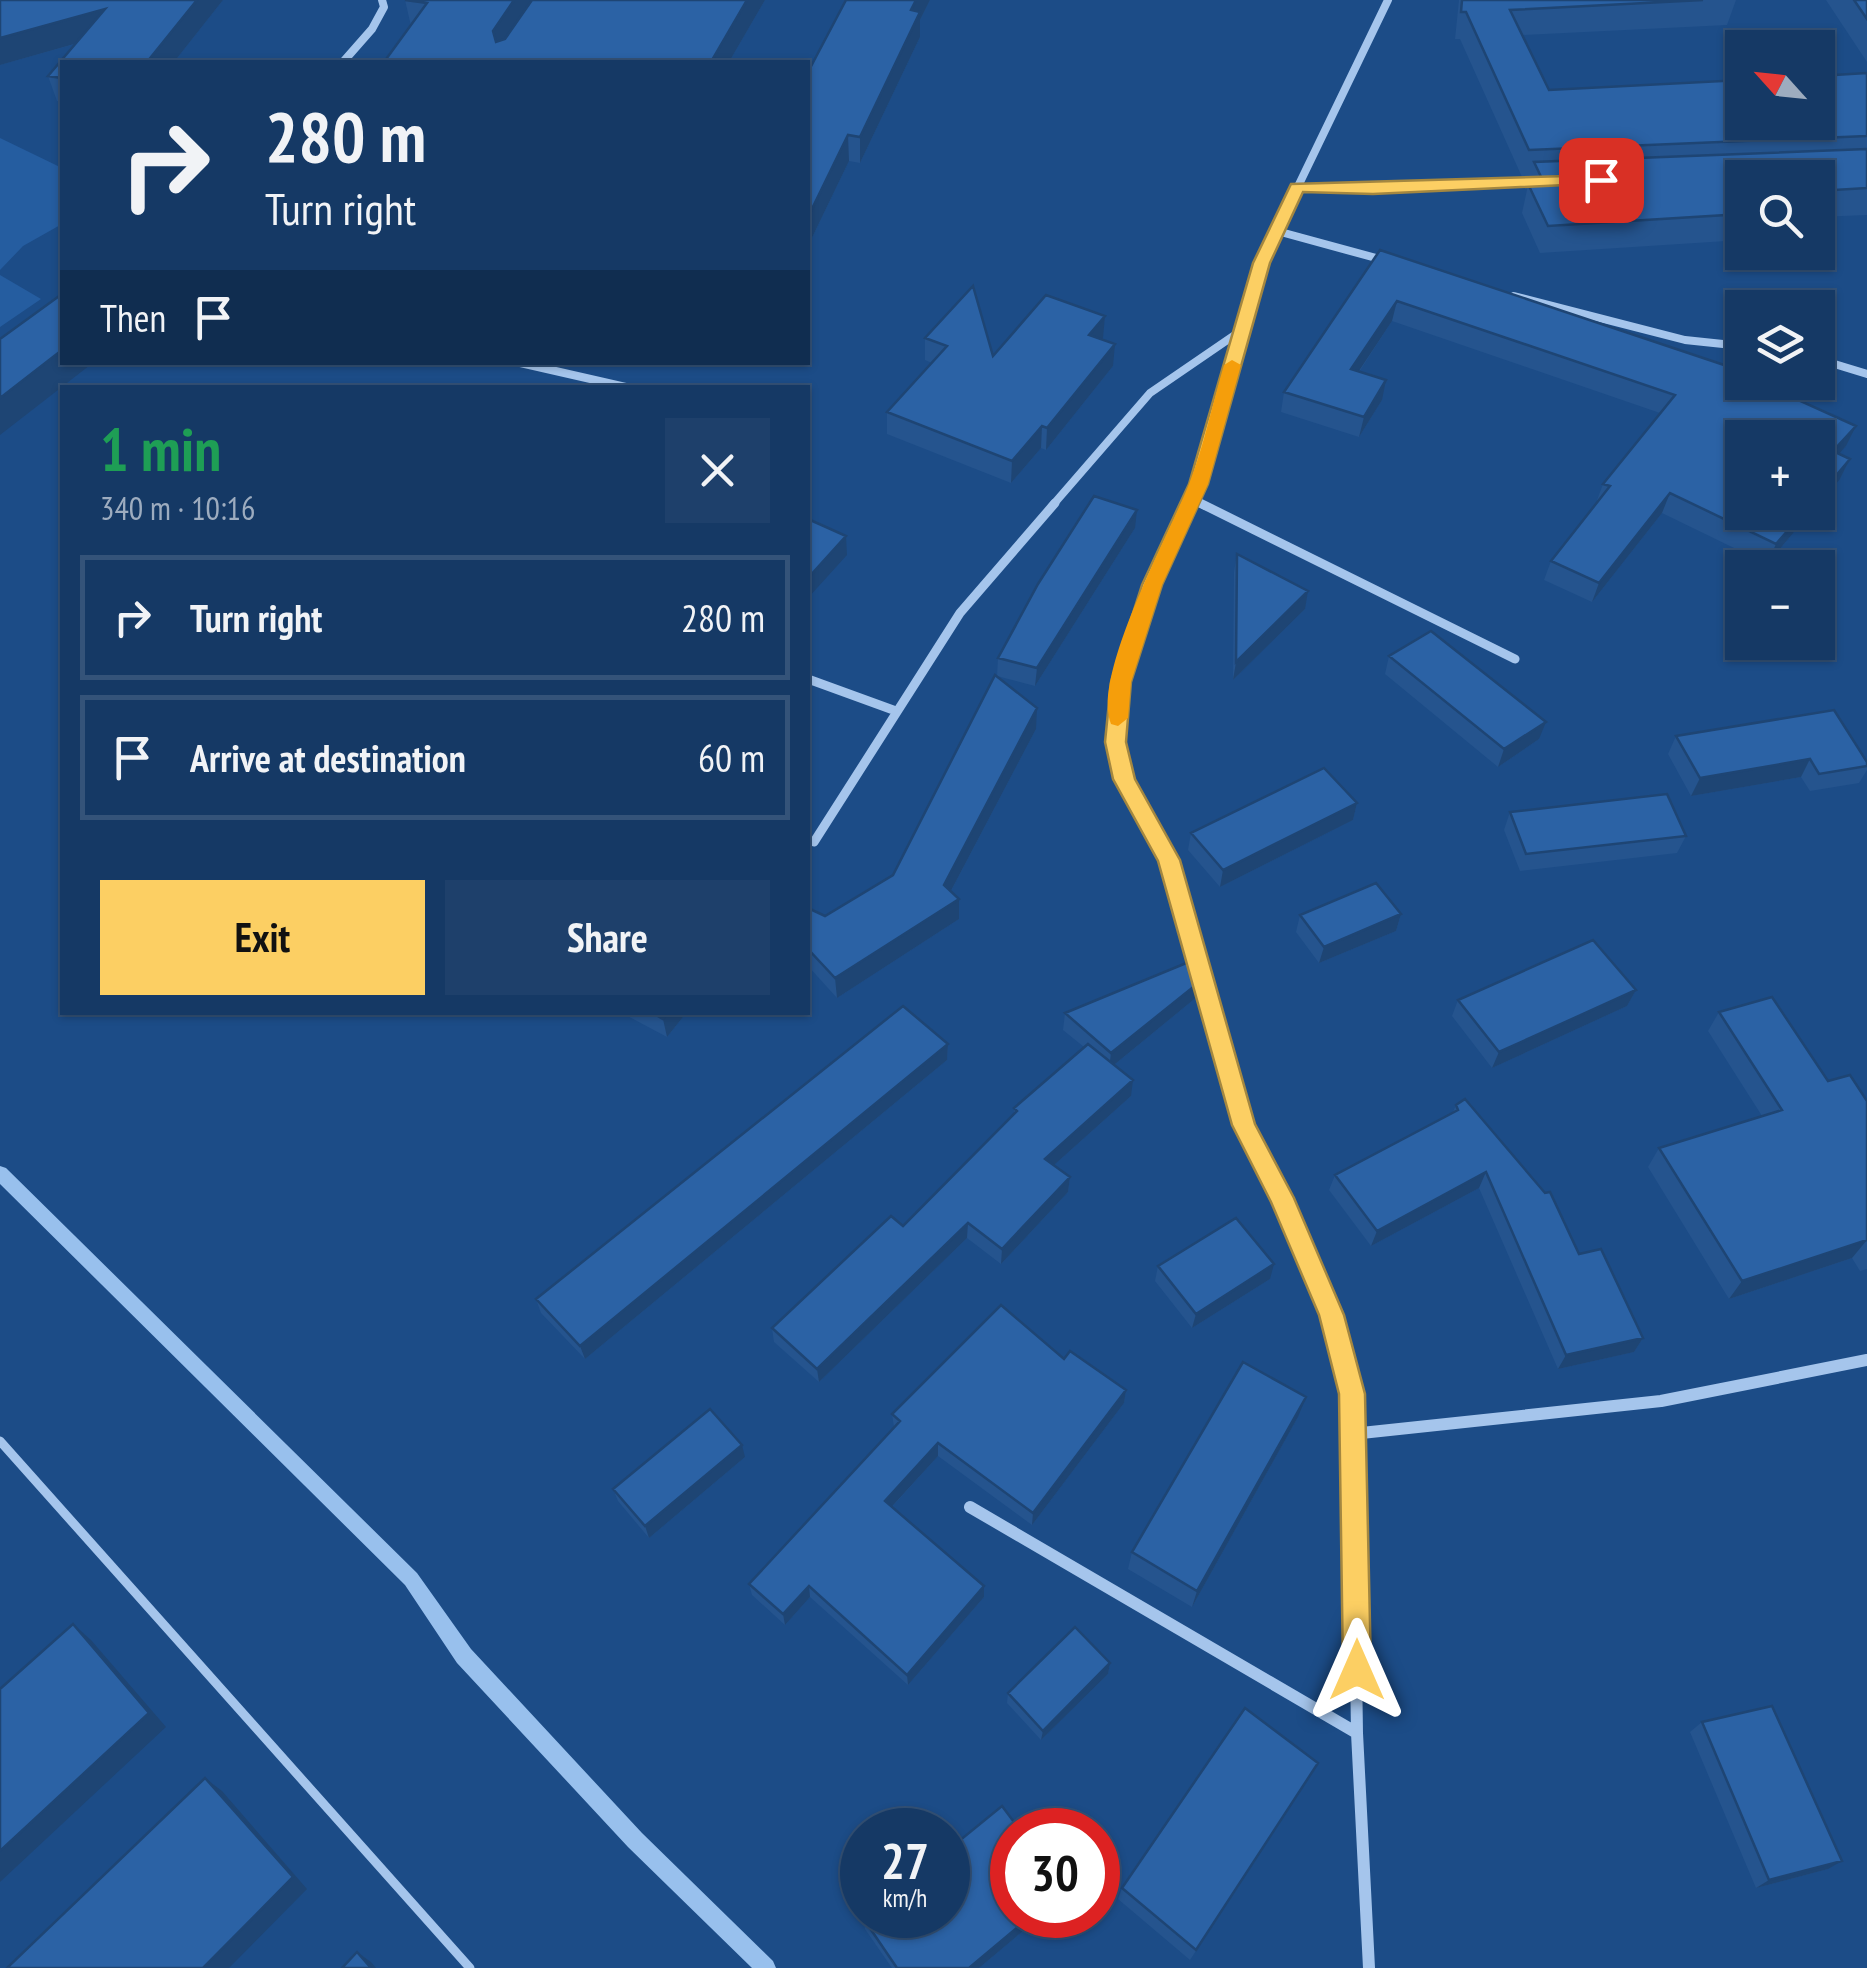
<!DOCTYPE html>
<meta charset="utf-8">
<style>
:root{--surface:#153965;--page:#1e406b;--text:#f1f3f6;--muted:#9dacbf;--line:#345379;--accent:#fccf63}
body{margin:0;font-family:"PT Sans Narrow",sans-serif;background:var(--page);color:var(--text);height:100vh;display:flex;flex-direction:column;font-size:38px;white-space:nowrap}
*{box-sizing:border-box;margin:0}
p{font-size:32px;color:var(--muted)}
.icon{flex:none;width:55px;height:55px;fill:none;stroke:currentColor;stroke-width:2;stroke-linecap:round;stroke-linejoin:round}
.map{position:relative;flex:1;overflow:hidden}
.side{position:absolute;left:60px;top:385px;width:750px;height:630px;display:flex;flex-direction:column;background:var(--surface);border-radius:0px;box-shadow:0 2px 8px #0004,0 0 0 2px var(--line)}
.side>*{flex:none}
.guide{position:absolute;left:60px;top:60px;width:750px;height:305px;border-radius:0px;box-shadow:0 2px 8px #0004,0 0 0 2px var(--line);background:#153965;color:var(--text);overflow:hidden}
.needle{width:65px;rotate:297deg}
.fabs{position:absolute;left:1725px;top:30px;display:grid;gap:20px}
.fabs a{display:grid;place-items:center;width:110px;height:110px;border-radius:0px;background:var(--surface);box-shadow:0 2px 8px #0004,0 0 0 2px var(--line);font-size:50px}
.speed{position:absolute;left:840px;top:1808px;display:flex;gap:20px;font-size:50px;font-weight:700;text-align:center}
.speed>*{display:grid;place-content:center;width:130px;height:130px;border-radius:50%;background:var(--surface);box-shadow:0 2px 8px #0004,0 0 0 2px var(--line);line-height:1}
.speed small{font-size:25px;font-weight:400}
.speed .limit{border:15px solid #d22;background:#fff;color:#111}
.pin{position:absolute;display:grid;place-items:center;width:85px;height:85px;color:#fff;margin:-42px;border-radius:20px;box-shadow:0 5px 15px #0006}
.me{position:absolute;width:110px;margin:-55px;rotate:0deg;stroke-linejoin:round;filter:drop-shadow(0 0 8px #0008)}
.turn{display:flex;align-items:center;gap:35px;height:210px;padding:0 40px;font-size:45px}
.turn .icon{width:130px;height:130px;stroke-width:2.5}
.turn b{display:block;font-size:70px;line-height:85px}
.then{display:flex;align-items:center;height:95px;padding:0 40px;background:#0003;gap:20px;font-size:38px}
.round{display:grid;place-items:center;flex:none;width:105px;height:105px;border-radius:0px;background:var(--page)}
.summary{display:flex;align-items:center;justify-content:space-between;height:170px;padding:0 40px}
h1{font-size:60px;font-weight:700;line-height:75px;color:#1e9e55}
.cta{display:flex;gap:20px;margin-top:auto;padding:20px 40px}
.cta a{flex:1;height:115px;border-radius:0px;background:var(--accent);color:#111;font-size:40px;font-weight:700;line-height:115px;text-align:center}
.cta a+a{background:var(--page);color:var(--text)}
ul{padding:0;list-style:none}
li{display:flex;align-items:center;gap:30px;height:125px;margin:0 20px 15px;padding:0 20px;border:5px solid var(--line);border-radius:0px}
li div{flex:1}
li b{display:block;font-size:38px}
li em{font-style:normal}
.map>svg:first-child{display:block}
.green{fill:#255da0}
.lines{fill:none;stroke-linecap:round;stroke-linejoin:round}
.stream{fill:#98c0ed;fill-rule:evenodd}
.lane-far1{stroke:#a5c5ec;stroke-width:5}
.lane{stroke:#a5c5ec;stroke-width:9}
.street-far2{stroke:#a5c5ec;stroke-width:8}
.street-far1{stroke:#a5c5ec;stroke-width:9}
.street{stroke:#a5c5ec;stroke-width:12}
.wall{fill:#25548e}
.shaded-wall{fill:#1e4574}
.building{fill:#2b62a5;stroke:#1e4574;stroke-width:2.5}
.route{fill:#fccf63;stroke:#a48740;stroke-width:2.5}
.slow{fill:#f59e0b}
</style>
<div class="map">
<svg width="1867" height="1968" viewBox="0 0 1867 1968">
<rect width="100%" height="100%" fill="#1c4c87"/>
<!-- green -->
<path class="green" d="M0,138L62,168V224L23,246L0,270Z
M0,275L41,299L0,327Z"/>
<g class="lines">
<!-- stream -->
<path class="stream" d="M0,1166L6,1168L417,1573L471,1649L642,1833L773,1961L776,1968H752L628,1847L457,1663L405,1585L0,1184Z"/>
<!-- lane-far1 -->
<path class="lane-far1" d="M1297,187L1373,189L1537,182"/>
<!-- lane -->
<path class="lane" d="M0,1441L470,1968"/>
<!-- street-far2 -->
<path class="street-far2" d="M343,62L372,29L384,7L382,0
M1277,231L1387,261
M1514,296L1685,340L1742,346
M1818,359L1867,374
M516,362L630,388
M1191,499L1205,506
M1052,506L1150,393L1242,330
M1189,506L1199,484L1261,263L1388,0"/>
<!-- street-far1 -->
<path class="street-far1" d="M1190,503L1152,585L1121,683L1116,742L1124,779L1169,861L1243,1125L1256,1149
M1200,503L1515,659
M808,679L896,711
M814,842L960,613L1055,503"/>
<!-- street -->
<path class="street" d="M1255,1147L1282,1198L1331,1315L1352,1393L1357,1733L1369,1968
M1352,1434L1661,1401L1867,1360
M970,1507L1357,1733"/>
</g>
<!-- wall -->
<path class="wall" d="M0,0H223L174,62H62V101H57L48,76L75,44L0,65Z
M405,0H765L729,62H384L411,26Z
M846,0H930L920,20V37L860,163L849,161L808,246Z
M1459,0H1736L1727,25L1523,35L1549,90L1867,73V215L1818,217V178H1742V240L1540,253L1522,213L1530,176L1522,177L1460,39H1455Z
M1826,0H1867V62Z
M1380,250L1742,382L1846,446L1839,454L1850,459L1840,479L1742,512H1811L1767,564L1662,513L1592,602L1544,580L1551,561L1596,503L1603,484L1660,413L1392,321L1359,372L1382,400L1359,437L1281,412L1284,392Z
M1105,316L1102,339L1113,366L1046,450L1041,448L1011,483L887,434V412L932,363L925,360V338L993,356Z
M1135,528L1035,686L997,676L998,658Z
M1237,554L1305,609L1233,680L1234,572Z
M1389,656L1539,739L1498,767L1385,674Z
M1036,729L951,891L959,899V919L837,998L808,966V908L825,916L893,875Z
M1676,736L1867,762V770L1859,783L1810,791L1801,777L1691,796L1668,754Z
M1357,803L1353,820L1220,887L1188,850L1191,833Z
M1510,812L1686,836L1677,853L1520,871L1504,830Z
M1401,914L1396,931L1319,963L1296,932L1300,915Z
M1636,990L1627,1006L1492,1068L1452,1016L1458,1000Z
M1198,996L1114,1065L1131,1096L1054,1165L1070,1177L1068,1192L1001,1264L967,1238L819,1382L774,1342L772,1328L903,1226L1014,1114V1108L1084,1047L1063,1030L1065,1013Z
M620,1012H687L667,1037Z
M1719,1012L1828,1081L1867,1101V1269L1860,1271L1852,1258L1729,1299L1648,1167L1659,1148L1762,1116L1708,1031Z
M948,1044L947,1060L585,1359L541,1313L536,1299Z
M1456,1105L1579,1254L1643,1338L1634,1352L1558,1369L1479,1188L1371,1246L1329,1190L1335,1175L1453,1112Z
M1158,1266L1270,1279L1192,1328L1155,1281Z
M1064,1359L1126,1390L1124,1403L1032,1525L938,1456L892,1507L984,1586V1597L908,1685L810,1597L785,1625L752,1595L749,1584L894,1427L892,1414Z
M1298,1417L1192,1607L1128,1569L1132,1552Z
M745,1457L649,1538L618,1501L613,1489Z
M1110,1663L1108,1674L1041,1740L1007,1703L1008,1693Z
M1702,1722L1828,1869L1756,1888L1690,1732Z
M1318,1763L1190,1960L1118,1899L1122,1888Z
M1042,1915L979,1968H892L865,1929L863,1918Z"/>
<!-- shaded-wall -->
<path class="shaded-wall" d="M197,0H223L174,62H147Z
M514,0H536L498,58L493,31Z
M747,0H765L729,62H711Z
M916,0H930L920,20V37L860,163V137Z
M105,9L113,33L0,65V38Z
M848,135L849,161L808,246V217Z
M1397,301L1392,321L1347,389L1351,369Z
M1105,316L1103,338L1087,357L1089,335Z
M1115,344L1113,366L1046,450L1047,428Z
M62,350V362H94L0,435V398Z
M1386,380L1382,400L1359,437L1364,417Z
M1042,426L1041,448L1011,483L1012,461Z
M1856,426L1846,446L1824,471L1833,451Z
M1850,459L1840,479L1818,505V497Z
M1670,493L1662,513L1592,602L1599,583Z
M1137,510L1135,528L1035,686L1037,668Z
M1804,512H1811L1767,564L1776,544Z
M846,536L847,555L808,598V578Z
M1308,591L1305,609L1233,680L1236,662Z
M1037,708L1036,729L944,904V885Z
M1546,722L1539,739L1498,767L1504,749Z
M1810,759L1801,777L1691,796L1700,778Z
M1357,803L1353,820L1220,887L1223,870Z
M959,899V919L837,998L835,978Z
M1401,914L1396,931L1319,963L1324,947Z
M1202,980L1198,996L1109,1069L1111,1053Z
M1636,990L1627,1006L1492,1068L1499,1052Z
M668,1012H687L667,1037L663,1019Z
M948,1044L947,1060L585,1359L580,1346Z
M1133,1080L1131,1096L1044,1174L1045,1159Z
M1486,1172L1479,1188L1371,1246L1377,1231Z
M1070,1177L1068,1192L1001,1264L1002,1249Z
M968,1223L967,1238L819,1382L817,1369Z
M1867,1240L1852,1258L1729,1299L1742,1281Z
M1274,1264L1270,1279L1192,1328L1196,1314Z
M1643,1338L1634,1352L1558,1369L1566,1355Z
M1126,1390L1124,1403L1032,1525L1033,1513Z
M1306,1397L1298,1417L1192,1607L1197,1591Z
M938,1443V1456L886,1513L885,1501Z
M742,1445L745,1457L649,1538L645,1526Z
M809,1586L810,1597L785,1625L783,1614Z
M984,1586V1597L908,1685L907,1675Z
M73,1624L91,1640L166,1727L0,1882V1851Z
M1110,1663L1108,1674L1041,1740L1043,1731Z
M205,1778L222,1791L307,1889L229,1968H203Z
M1842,1861L1828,1869L1756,1888L1769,1880Z
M1032,1915H1042L979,1968H969Z
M357,1952L371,1962L376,1968H371Z"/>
<!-- building -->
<path class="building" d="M0,0H197L147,62H62V78L48,76L105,9L0,38Z
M405,0H514L493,31L496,42L505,39L532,0H747L711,62H384L427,3Z
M846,0H916L911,10L920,12L860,137L848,135L808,217V72Z
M1462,0H1703L1510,10L1549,90L1742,80V122H1818V76L1867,73V136L1529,150L1466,12H1461Z
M1854,0H1867V19Z
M1867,149V188L1818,191V178H1742V214L1548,226L1529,186L1545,185L1534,162Z
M1380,250L1742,371V382H1758L1856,426L1833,451L1850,459L1818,497V438H1742V512H1804L1776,544L1670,493L1599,583L1551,561L1610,486L1603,484L1675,395L1397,301L1351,369L1386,380L1364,417L1284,392Z
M973,286L993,356L1046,295L1105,316L1089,335L1115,344L1047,428L1042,426L1012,461L887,412L947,346L925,338Z
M62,294V350L0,398V339Z
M1094,496L1137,510L1037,668L998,658L1038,584Z
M808,519L846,536L808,578Z
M1237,554L1308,591L1236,662Z
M1431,631L1546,722L1504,749L1389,656Z
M995,675L1037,708L944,885L959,899L835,978L808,949V908L825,916L893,875Z
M1834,710L1867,762V766L1819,774L1810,759L1700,778L1676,736Z
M1324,768L1357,803L1223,870L1191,833Z
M1667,794L1686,836L1526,854L1510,812Z
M1376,883L1401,914L1324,947L1300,915Z
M1593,940L1636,990L1499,1052L1458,1000Z
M1196,959L1202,980L1111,1053L1065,1013Z
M1772,997L1828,1081L1850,1075L1867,1101V1240L1742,1281L1659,1148L1782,1110L1719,1012Z
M903,1006L948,1044L580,1346L536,1299Z
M651,1012H668L663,1019Z
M1088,1044L1133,1080L1045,1159L1070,1177L1002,1249L968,1223L817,1369L772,1328L891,1216L903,1226L1017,1111L1014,1108Z
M1465,1099L1545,1193L1550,1192L1579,1254L1601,1249L1643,1338L1566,1355L1486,1172L1377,1231L1335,1175L1458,1110L1456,1105Z
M1236,1218L1274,1264L1196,1314L1158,1266Z
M1001,1305L1064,1359L1070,1351L1126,1390L1033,1513L938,1443L885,1501L984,1586L907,1675L809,1586L783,1614L749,1584L900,1421L892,1414Z
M1243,1362L1306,1397L1197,1591L1132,1552Z
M710,1409L742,1445L645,1526L613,1489Z
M73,1624L149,1713L0,1851V1689Z
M1075,1627L1110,1663L1043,1731L1008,1693Z
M1772,1706L1842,1861L1769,1880L1702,1722Z
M1245,1708L1318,1763L1196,1950L1122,1888Z
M205,1778L293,1877L203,1968H7Z
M1002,1806L1020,1830H1012V1915H1032L969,1968H897L863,1918L867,1915H948V1850Z
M357,1952L371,1968H342Z"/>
<!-- route -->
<path class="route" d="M1601,175L1607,176V183L1373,194L1303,192L1270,263L1208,484L1162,585L1131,682L1126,742L1135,779L1180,860L1255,1124L1294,1198L1344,1315L1365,1394L1371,1670L1367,1679L1357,1684L1347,1679L1343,1670L1339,1394L1319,1315L1271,1202L1232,1125L1158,861L1113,779L1105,742L1111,682L1142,585L1189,484L1253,263L1291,184Z"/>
<!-- slow -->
<path class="slow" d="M1232,360L1241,365L1208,484L1162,585L1131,682L1128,718L1118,726L1111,724C1091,676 1170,533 1189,484C1204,446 1212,405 1224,365Z"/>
</svg>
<div class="fabs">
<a><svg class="needle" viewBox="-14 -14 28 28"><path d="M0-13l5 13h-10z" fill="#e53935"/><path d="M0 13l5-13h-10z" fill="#9dacbf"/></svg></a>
<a><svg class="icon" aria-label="search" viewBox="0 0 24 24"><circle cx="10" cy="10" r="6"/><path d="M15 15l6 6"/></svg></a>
<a><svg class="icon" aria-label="layers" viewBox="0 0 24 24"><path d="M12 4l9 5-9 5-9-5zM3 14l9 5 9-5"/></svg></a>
<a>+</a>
<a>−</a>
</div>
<div class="speed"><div>27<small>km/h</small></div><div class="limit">30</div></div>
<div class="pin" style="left:1601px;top:180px;background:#d93025"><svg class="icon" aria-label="arrive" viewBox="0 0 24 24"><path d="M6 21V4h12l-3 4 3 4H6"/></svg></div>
<svg class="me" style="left:1357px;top:1670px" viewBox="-20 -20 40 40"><path d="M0-17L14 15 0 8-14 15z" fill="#fccf63" stroke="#fff" stroke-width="4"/></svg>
<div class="guide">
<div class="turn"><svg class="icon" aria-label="right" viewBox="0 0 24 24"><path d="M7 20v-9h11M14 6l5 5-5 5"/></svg><div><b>280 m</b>Turn right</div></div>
<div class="then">Then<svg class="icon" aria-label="arrive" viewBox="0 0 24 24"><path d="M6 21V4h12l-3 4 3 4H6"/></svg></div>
</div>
<section class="side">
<div class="summary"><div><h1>1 min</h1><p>340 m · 10:16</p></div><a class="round"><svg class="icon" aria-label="close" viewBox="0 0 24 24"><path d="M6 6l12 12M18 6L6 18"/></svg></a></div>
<ul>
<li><svg class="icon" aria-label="right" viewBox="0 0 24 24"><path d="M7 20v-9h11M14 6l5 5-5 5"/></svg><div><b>Turn right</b></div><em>280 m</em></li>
<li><svg class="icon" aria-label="arrive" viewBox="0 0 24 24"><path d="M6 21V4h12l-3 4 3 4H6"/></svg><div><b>Arrive at destination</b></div><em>60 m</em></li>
</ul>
<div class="cta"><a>Exit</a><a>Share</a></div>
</section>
</div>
